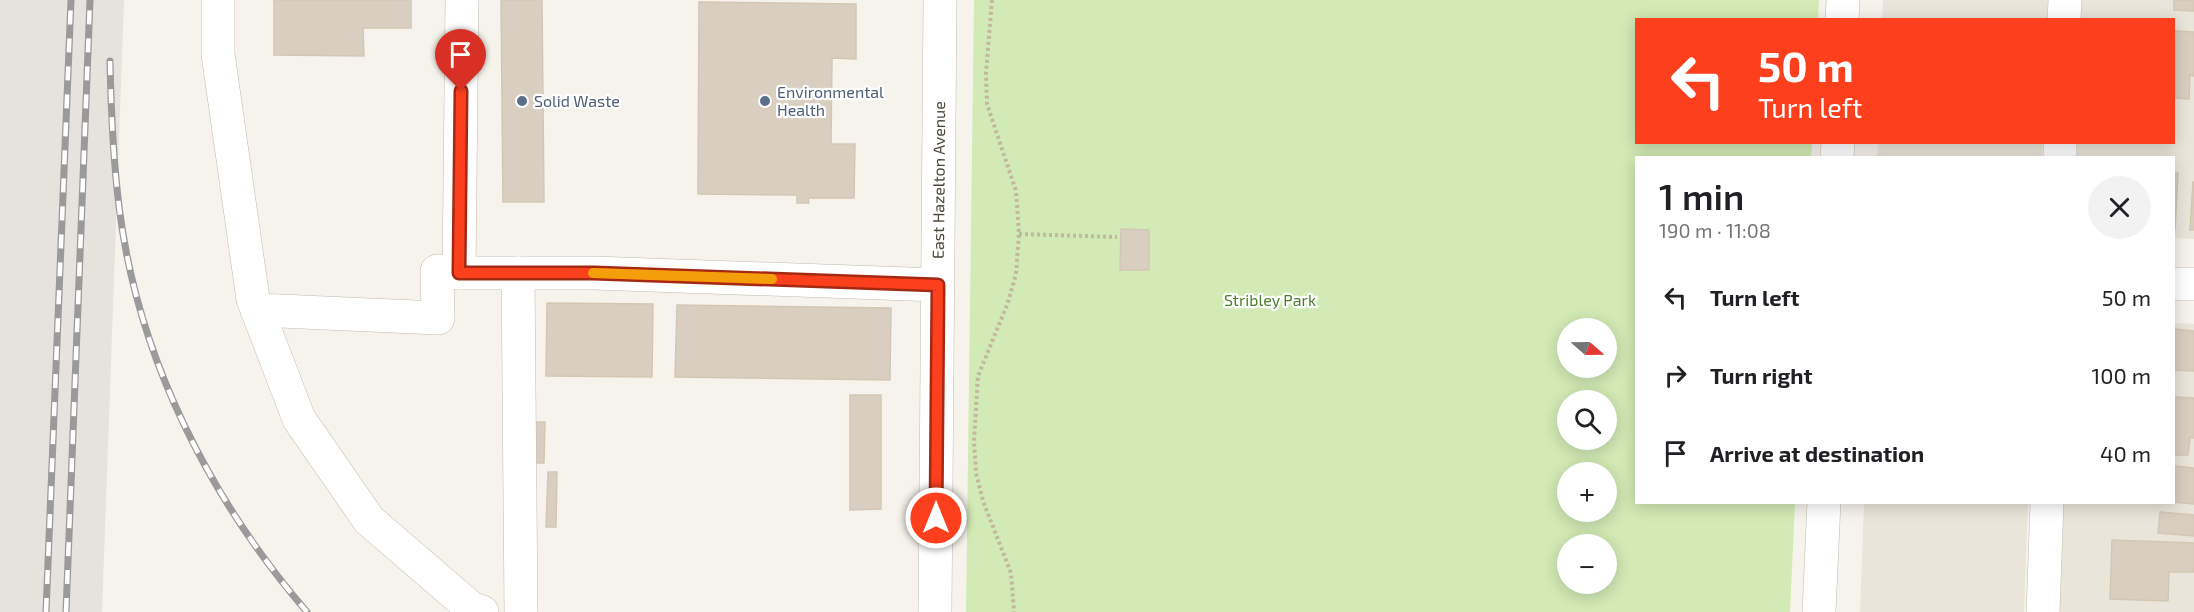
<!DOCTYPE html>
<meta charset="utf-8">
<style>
:root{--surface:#fff;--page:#f2f2f2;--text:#202124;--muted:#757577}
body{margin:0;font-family:"Exo 2",sans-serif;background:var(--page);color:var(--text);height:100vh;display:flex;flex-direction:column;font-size:22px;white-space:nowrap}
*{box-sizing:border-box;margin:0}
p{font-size:20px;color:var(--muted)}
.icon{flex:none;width:33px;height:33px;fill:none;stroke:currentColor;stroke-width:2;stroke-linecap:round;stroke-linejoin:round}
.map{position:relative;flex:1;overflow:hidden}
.details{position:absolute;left:1635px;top:156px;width:540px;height:348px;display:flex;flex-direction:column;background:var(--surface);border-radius:0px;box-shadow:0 3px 15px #0003}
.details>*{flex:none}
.hud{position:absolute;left:1635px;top:18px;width:540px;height:126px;border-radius:0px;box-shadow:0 3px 15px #0003;background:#fc3f1d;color:#fff;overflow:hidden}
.needle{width:39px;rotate:110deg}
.tools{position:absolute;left:1557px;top:318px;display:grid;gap:12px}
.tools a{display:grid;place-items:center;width:60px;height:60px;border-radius:50%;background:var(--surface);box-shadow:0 3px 15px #0003;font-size:30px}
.pin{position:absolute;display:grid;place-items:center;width:51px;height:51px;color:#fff;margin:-62px -26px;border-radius:50% 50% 50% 0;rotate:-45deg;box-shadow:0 0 6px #0007}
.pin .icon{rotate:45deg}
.me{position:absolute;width:66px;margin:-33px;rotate:0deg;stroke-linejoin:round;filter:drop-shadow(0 0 4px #0008)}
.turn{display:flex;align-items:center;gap:21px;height:126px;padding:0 24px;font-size:27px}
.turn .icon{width:78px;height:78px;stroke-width:2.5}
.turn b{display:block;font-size:42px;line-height:51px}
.round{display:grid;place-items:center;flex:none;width:63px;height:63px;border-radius:32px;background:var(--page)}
.summary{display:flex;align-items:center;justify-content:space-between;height:102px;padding:0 24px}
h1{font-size:36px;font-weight:600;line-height:45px}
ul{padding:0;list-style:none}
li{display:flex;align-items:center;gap:18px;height:78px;padding:0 24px}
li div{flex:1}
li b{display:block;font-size:22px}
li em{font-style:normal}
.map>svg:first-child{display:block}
.residential{fill:#eae5da}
.industrial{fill:#e6e2dd}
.green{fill:#d2eab5;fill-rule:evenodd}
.building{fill:#d8cfc1;stroke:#d3c7b4;stroke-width:1.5}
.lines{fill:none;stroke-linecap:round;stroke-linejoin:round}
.minor-casing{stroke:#c2bbae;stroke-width:34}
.path{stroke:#c4b79f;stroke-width:4;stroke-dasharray:3 3;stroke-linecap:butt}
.minor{stroke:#fff;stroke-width:33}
.rail-casing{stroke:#9a9a9a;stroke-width:7}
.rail{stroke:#fff;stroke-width:4.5;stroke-dasharray:14;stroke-linecap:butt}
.route-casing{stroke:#a42913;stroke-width:15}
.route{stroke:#fc3f1d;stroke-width:10}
.slow{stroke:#f59e0b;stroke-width:10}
.service-dot{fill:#5c6f8a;stroke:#fff;stroke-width:2}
.labels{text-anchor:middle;stroke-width:4.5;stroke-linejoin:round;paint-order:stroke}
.service-label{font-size:16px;fill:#4e5e75;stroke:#fff;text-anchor:start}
.street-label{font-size:16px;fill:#4b4439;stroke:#fff}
.park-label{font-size:16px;fill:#4a7f2a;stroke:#fff}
</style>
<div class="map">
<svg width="2194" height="612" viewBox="0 0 2194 612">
<rect width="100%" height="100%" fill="#f6f3ec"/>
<!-- residential -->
<path class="residential" d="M1883,0H2048L2047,19H1882Z
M2075,0H2194V239L2174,238V158H2069V143L2174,142V20L2074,19Z
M1878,143H2043L2042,157H1877Z
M2174,323L2194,324V612H2053L2057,503L2174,502Z
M1864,503H2028L2024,612H1860Z"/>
<!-- industrial -->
<path class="industrial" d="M0,0H124L102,612H0Z"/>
<!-- green -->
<path class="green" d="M974,0H1819L1818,19L1636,20V142L1812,143L1811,157L1636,158V502L1795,503L1790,612H966ZM1568,328H1606V368H1568ZM1568,400H1606V440H1568ZM1568,472H1606V512H1568ZM1568,544H1606V584H1568Z"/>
<!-- building -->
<path class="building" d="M274,0H411V28H363L364,56L274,55Z
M501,0H542L544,202H503Z
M2174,0H2194V11L2174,10Z
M699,2L856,4V59L832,58L831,144H855L854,198H808L809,203H797V195L698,194Z
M2174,31L2194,32V76L2190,75L2189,99L2174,98Z
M2174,173H2178L2175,229H2174Z
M2193,182H2194V230H2190Z
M1121,229L1149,230V270H1120Z
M547,303L653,304L652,377L546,376Z
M677,305L891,308L890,380L675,377Z
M2174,329L2194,331V371L2174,370Z
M850,395H881V509L850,510Z
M2174,397L2194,398V438H2190L2188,455H2174Z
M535,422H545L544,463H534Z
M2174,466L2194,468V504L2173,502Z
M548,472H557L556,527H546Z
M2160,512L2194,515V536L2158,533Z
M2112,540L2194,543V572H2169L2168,601L2110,599Z"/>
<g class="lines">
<defs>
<g id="minor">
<path d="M218,0V54L253,299L299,419L369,520L471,608L482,612"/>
<path d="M462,0L459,273H594L938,285"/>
<path d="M1842,20L1843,0"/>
<path d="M2064,20L2065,0"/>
<path d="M1837,158L1838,142"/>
<path d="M2060,158V142"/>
<path d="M518,273L521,612"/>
<path d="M2174,284H2194"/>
<path d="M257,310L438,318L437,271L459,273"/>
<path id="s1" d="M935,612L940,0"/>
<path d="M1819,612L1824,502"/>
<path d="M2043,612L2047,502"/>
</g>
</defs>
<!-- minor casing -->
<use href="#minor" class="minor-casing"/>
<!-- path -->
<path class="path" d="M992,0L986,73L987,104L1016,191L1019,234L1016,274L1007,305L978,376L974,441L976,473L983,501L1011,573L1014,612
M1019,234L1117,237"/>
<!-- minor -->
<use href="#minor" class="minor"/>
<defs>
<path id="rail" d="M110,61C111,110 113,158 119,206C137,356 209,498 307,612
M46,612L71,0
M66,612L90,0"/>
</defs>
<!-- rail casing -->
<use href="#rail" class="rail-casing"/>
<!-- rail -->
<use href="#rail" class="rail"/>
</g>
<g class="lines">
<defs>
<path id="route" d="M461,91L459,273H594L938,285L936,518"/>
</defs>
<!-- route casing -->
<use href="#route" class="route-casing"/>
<!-- route -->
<use href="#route" class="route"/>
<!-- slow -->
<path class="slow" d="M593,273L772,279"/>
</g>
<!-- markers -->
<g class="service-dot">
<circle cx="522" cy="101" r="6"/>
<circle cx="765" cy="101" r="6"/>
</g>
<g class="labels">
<!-- service labels -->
<g class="service-label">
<text x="777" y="98">Environmental<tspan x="777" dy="18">Health</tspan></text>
<text x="534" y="107">Solid Waste</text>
</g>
<!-- street labels -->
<g class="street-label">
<text dy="6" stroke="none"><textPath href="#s1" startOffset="432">East Hazelton Avenue</textPath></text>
</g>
<!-- park labels -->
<g class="park-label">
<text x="1270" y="306">Stribley Park</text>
</g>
</g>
</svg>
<div class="tools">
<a><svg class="needle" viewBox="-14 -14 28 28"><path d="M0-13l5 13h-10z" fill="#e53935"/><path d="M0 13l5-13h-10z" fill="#757577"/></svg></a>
<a><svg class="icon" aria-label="search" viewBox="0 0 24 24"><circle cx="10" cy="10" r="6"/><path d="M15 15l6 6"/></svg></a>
<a>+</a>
<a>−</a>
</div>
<div class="pin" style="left:461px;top:91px;background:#d93025"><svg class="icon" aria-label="arrive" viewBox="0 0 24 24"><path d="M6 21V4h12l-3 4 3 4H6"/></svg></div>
<svg class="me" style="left:936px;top:518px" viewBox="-20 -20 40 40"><circle r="17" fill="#fc3f1d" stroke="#fff" stroke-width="3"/><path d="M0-11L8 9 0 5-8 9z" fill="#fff"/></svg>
<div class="hud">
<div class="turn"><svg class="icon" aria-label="left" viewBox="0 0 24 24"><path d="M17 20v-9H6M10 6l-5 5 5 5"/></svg><div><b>50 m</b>Turn left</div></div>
</div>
<section class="details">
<div class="summary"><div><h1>1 min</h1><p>190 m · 11:08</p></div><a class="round"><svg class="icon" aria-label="close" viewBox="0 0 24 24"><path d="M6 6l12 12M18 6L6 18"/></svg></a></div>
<ul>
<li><svg class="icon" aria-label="left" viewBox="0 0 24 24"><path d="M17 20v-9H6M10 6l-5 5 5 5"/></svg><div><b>Turn left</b></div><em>50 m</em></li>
<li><svg class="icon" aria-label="right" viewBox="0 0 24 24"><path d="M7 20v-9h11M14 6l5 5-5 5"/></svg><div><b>Turn right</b></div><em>100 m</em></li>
<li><svg class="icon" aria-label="arrive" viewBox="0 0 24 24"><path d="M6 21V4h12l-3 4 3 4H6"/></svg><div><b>Arrive at destination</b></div><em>40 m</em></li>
</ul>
</section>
</div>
